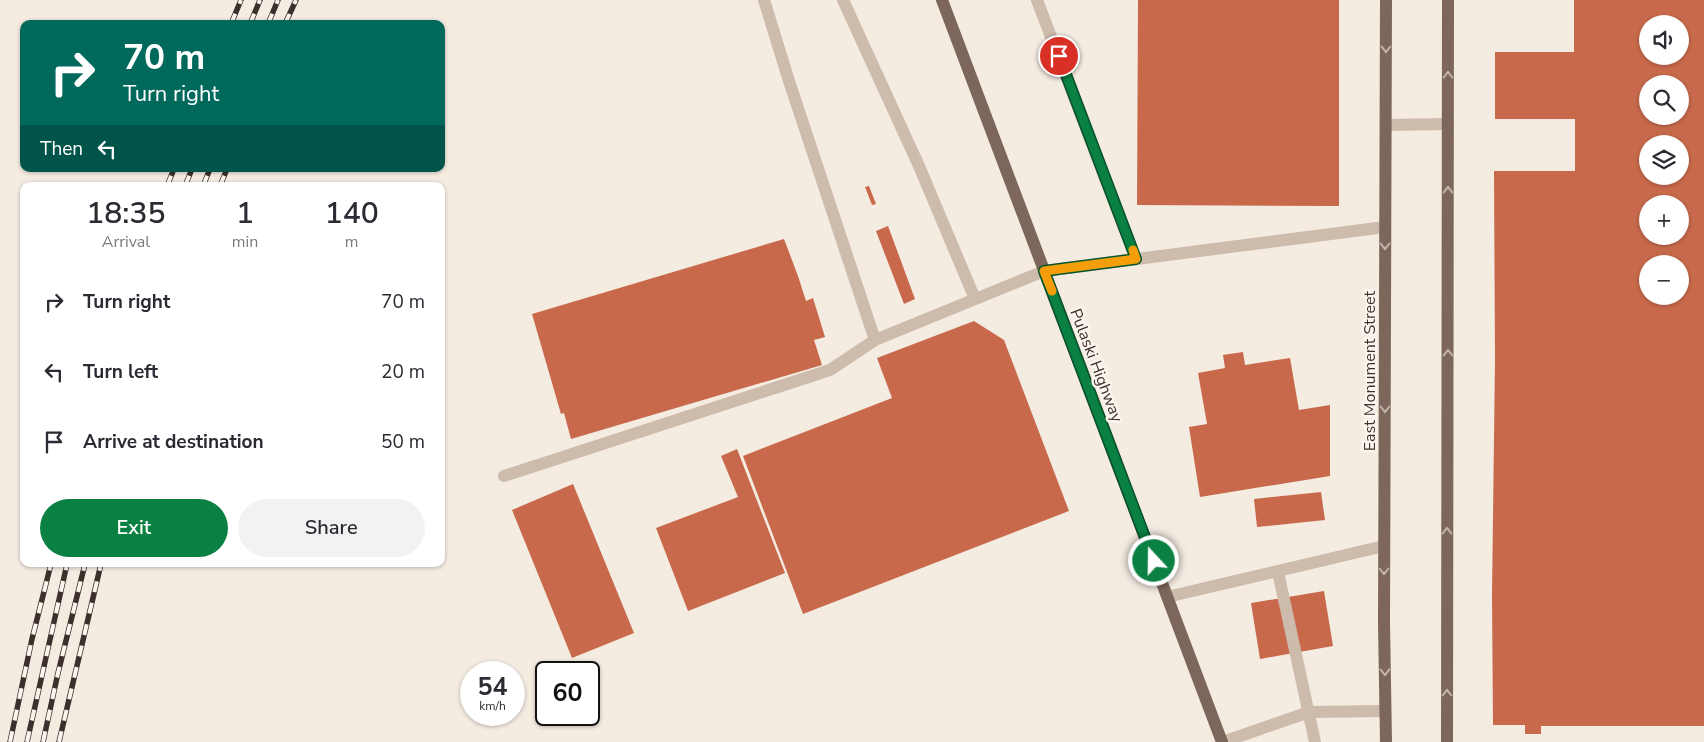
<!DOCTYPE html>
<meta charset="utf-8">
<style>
:root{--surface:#fff;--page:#f2f2f3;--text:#2b2b33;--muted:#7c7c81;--accent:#0b8043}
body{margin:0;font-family:"Nunito Sans",sans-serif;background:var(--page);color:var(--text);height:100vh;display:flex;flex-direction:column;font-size:19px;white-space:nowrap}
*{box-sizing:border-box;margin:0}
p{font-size:16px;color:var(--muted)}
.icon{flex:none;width:28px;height:28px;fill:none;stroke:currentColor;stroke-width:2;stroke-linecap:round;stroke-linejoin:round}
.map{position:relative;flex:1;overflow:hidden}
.details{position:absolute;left:20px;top:182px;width:425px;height:385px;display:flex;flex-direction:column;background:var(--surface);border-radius:10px;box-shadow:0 1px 4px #0004}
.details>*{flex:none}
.guide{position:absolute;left:20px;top:20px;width:425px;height:152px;border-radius:10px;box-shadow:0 1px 4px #0004;background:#00695c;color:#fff;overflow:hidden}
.tools{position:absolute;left:1639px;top:15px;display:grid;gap:10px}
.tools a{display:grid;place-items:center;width:50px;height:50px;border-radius:50%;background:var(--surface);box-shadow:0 1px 4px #0004;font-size:25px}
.speed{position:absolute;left:460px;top:661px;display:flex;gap:10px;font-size:25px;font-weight:700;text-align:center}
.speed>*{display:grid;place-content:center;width:65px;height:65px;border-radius:50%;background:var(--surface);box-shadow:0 1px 4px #0004;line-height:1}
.speed small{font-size:12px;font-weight:400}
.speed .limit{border:2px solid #111;border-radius:8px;background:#fff;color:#111}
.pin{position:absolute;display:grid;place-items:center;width:42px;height:42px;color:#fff;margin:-21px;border:2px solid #fff;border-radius:50%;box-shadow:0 1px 5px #0007}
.me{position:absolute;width:55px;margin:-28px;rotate:339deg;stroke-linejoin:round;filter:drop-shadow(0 0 4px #0008)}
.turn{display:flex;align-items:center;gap:18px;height:105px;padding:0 20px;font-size:22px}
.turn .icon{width:65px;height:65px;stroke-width:2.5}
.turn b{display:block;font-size:35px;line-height:42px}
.then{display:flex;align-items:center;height:48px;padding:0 20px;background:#0003;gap:10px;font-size:19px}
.eta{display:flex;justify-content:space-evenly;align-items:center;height:85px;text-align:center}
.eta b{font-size:30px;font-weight:600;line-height:35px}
.action{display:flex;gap:10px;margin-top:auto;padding:10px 20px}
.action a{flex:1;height:58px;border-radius:30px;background:var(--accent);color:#fff;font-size:20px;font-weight:600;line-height:58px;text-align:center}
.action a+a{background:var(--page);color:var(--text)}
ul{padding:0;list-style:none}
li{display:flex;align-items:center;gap:15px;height:70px;padding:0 20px}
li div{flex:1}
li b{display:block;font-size:19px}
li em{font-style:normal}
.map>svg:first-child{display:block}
.building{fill:#c8694b;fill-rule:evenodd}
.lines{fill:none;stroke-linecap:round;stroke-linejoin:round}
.minor{stroke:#cdbbac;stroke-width:12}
.major{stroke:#7d675c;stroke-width:12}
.rail-casing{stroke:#3b302b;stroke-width:5.5}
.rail{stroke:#fbf5ee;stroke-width:4;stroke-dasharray:11;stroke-linecap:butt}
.oneway{stroke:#c2b5ac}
.route-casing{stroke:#07532c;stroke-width:12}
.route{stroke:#0b8043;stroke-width:9}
.slow{stroke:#f59e0b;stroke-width:9}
.labels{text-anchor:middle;stroke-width:5;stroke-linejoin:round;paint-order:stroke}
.street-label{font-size:16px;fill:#3b302b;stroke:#fbf5ee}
</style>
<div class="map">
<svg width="1704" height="742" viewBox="0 0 1704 742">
<rect width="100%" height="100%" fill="#f4ebe1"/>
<!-- building -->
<path class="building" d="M1138,0H1339V206L1137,205Z
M1574,0H1704V726H1541V734H1525V725H1493L1492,596L1495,360L1494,171H1575V119H1495V52H1574ZM1648,24H1680V56H1648ZM1648,84H1680V116H1648ZM1648,144H1680V176H1648ZM1648,204H1680V236H1648ZM1648,264H1680V296H1648Z
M869,186L876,204L872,205L865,187Z
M888,226L915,299L904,304L876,231Z
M784,239L798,276L806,301L813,298L825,337L814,340L822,365L571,439L564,413L561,414L532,314Z
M974,321L1004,340L1069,511L803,614L743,456L892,398L877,358Z
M1243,352L1245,365L1290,358L1299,410L1330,405V476L1200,497L1189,427L1207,424L1198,373L1225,368L1223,355Z
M737,449L785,573L688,611L656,528L738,497L721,456Z
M573,484L634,633L572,658L512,510Z
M1321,492L1325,520L1257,527L1254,499Z
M1324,591L1333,646L1260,659L1251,603Z"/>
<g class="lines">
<!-- minor -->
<path class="minor" d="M764,0L789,81L875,340
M843,0L919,166L975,299
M1037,0L1136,259
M1386,125L1448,124
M504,476L830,370L875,340L1044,271L1385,227
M1278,572L1315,742
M1167,597L1384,546
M1223,742L1309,712L1385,711"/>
<!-- major -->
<path class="major" d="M942,0L1222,742
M1386,742L1384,623L1386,0
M1447,742L1448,0"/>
<defs>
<path id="rail" d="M231,24L241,0
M250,24L260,0
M268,24L278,0
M285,24L296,0
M167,186L174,169
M185,186L192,169
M203,186L210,169
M220,186L227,169
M10,742L32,639L51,564
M27,742L67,564
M43,742L58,673L85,564
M59,742L101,564"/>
</defs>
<!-- rail casing -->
<use href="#rail" class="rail-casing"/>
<!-- rail -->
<use href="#rail" class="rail"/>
</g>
<!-- one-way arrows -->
<defs><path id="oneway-chevron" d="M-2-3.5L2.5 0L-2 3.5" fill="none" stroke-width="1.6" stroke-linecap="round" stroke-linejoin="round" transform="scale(1.25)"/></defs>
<g class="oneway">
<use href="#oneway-chevron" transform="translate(1386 49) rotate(90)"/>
<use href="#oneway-chevron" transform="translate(1448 75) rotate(-90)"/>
<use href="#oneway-chevron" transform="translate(1448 190) rotate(-90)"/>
<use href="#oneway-chevron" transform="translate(1385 246) rotate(90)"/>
<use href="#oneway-chevron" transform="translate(1448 353) rotate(-90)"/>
<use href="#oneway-chevron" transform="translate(1385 409) rotate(90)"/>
<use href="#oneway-chevron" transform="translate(1447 531) rotate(-90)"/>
<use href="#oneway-chevron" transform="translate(1384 571) rotate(90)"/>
<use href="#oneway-chevron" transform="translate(1385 672) rotate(89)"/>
<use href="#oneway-chevron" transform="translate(1447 693) rotate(-90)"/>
</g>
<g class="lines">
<defs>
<path id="route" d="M1059,56L1136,259L1044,271L1154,561"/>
</defs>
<!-- route casing -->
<use href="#route" class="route-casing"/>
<!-- route -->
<use href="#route" class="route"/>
<!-- slow -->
<path class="slow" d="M1052,291L1044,271L1136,259L1133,250"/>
</g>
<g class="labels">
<!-- street labels -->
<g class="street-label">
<text transform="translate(1097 365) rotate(69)" y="6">Pulaski Highway</text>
<text transform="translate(1369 371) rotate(-90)" y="6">East Monument Street</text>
</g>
</g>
</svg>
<div class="tools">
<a><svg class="icon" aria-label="sound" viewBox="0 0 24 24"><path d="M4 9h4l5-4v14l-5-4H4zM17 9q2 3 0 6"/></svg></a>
<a><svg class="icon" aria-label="search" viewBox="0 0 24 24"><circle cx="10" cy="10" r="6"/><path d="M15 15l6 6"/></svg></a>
<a><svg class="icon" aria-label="layers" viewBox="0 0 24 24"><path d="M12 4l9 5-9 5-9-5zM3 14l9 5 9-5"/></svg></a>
<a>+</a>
<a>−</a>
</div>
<div class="speed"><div>54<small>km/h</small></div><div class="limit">60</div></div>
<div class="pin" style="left:1059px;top:56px;background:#d93025"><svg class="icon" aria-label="arrive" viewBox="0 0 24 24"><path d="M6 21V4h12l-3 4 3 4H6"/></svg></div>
<svg class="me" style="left:1154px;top:561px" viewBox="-20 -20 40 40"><circle r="17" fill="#0b8043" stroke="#fff" stroke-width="3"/><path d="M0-11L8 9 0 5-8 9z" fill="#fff"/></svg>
<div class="guide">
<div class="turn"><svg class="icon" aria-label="right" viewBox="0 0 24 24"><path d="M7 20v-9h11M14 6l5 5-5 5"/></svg><div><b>70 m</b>Turn right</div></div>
<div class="then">Then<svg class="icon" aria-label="left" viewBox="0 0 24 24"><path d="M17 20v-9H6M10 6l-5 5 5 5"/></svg></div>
</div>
<section class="details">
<div class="eta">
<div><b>18:35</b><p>Arrival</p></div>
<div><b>1</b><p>min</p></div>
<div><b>140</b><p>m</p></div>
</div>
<ul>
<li><svg class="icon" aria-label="right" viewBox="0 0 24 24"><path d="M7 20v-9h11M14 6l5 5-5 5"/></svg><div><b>Turn right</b></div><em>70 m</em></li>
<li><svg class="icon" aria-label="left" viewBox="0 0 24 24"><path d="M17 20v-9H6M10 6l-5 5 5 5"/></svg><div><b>Turn left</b></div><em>20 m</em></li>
<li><svg class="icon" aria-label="arrive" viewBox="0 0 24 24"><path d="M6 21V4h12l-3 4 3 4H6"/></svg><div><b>Arrive at destination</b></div><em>50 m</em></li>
</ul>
<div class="action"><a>Exit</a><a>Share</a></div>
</section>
</div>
